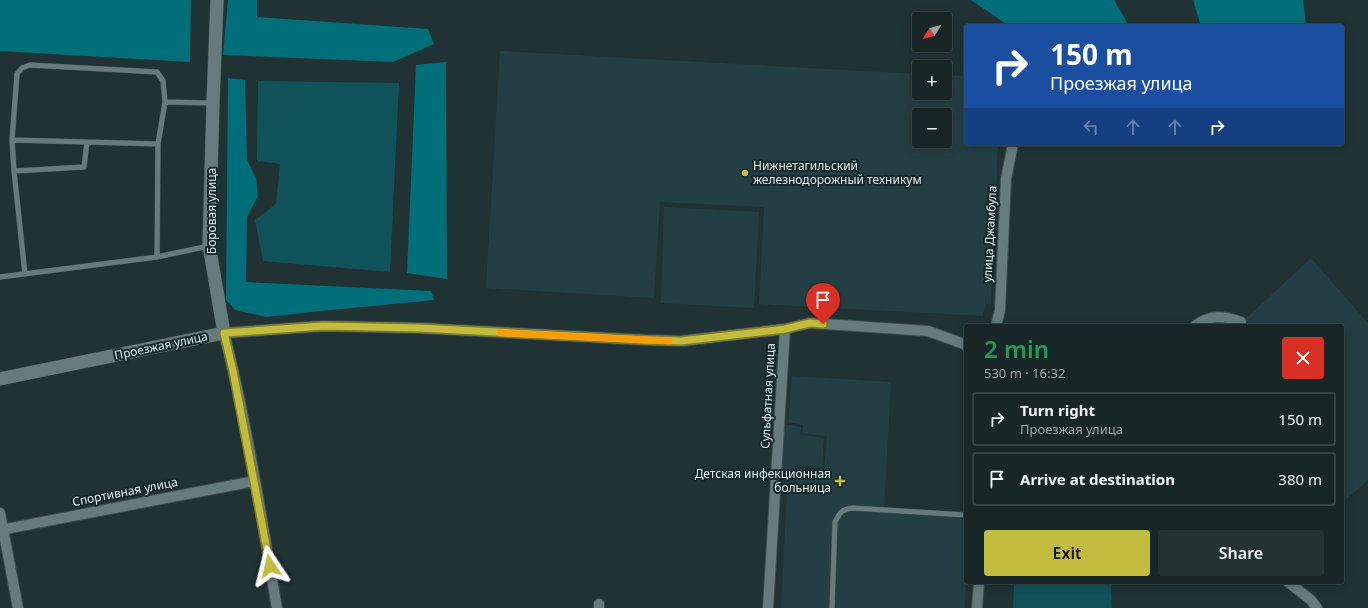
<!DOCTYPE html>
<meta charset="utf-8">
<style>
:root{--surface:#182627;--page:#253233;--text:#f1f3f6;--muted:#9fa5a7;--line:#364344;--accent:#c3bd3f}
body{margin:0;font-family:"Noto Sans",sans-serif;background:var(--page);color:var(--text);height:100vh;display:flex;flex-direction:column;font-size:15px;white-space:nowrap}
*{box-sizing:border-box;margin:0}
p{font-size:13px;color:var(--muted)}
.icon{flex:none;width:22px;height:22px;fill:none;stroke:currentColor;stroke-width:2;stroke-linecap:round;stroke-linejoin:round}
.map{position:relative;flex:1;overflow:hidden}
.drawer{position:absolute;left:964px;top:324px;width:380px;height:260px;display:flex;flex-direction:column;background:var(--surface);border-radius:4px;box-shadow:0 2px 10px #0003,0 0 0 1px var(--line)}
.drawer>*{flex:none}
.top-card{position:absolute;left:964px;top:24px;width:380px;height:122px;border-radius:4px;box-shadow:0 2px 10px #0003,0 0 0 1px var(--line);background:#1a4fa0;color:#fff;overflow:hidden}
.needle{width:26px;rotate:233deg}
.controls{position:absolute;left:912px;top:12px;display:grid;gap:8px}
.controls a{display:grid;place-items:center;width:40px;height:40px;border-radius:4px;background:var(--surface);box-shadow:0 2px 10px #0003,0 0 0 1px var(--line);font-size:20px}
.pin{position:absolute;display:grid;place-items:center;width:34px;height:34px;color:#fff;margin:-41px -17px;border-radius:50% 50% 50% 0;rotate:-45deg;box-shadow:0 0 4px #0007}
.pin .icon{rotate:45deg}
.me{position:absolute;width:44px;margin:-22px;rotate:350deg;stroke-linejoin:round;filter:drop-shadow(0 0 3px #0008)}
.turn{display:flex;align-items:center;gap:14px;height:84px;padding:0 20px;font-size:18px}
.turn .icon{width:52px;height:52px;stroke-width:2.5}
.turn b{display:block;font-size:28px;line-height:34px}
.lanes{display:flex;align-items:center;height:38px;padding:0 20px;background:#0003;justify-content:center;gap:20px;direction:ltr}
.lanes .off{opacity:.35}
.round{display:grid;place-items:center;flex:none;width:42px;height:42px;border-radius:4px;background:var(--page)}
.head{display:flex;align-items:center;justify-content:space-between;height:68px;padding:0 20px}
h1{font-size:24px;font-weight:600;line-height:30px;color:#1e9e55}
.action{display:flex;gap:8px;margin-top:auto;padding:8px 20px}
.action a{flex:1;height:46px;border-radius:4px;background:var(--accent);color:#111;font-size:16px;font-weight:600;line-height:46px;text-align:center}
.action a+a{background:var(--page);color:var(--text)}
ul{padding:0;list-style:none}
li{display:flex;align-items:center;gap:12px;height:54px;margin:0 8px 6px;padding:0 12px;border:2px solid var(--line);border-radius:4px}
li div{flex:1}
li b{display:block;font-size:15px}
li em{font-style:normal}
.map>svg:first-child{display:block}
.built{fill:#243f43;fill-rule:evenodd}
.green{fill:#10525a}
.forest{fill:#006f7a}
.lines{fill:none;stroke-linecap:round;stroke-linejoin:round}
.service-casing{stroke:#3c4d4f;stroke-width:6}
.minor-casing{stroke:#3c4d4f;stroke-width:12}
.tertiary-casing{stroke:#3c4d4f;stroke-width:14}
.service{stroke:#677b7e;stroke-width:5}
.minor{stroke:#677b7e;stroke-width:10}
.tertiary{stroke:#677b7e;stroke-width:13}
.route-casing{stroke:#7f7b29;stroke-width:10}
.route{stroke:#c3bd3f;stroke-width:7}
.slow{stroke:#f59e0b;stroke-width:7}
.poi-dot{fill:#c3bd3f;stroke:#16282a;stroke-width:1.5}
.labels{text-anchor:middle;stroke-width:4;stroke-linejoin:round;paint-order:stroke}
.poi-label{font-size:12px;fill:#e2edef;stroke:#16282a;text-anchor:start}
.street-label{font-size:12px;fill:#e2edef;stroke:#16282a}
</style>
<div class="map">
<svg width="1368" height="608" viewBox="0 0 1368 608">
<rect width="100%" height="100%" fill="#203234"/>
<!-- built -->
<path class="built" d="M500,51L919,74V93H945V75L966,76V144H998L991,304H985L983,316L759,304L764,207L660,202L654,298L486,288ZM919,115H945V141H919Z
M664,207L759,212L754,308L661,303Z
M1311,258L1368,323V480L1342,503V326H1238Z
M792,376L891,382L884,507L966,513V582L965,608H781L787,493H794L797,468L824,470L827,436L802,433L803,425L788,422Z
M784,424L801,427L800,435L824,438L822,467L795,465L792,491L780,490Z"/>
<!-- green -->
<path class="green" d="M258,81L399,83L390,272L263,261L255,220L276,204L280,164L257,161Z
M1014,582H1111L1112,608H1013Z"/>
<!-- forest -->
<path class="forest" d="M0,0H191L190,62L0,51Z
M228,0H257V17L428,29L434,44L393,62L223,55Z
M971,0H1114L1129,26H1009Z
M1193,0H1303L1306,26H1201Z
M446,62L447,279L407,273L416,65Z
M228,78L245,80L247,160L256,178L258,196L247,217L246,282L431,291L434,300L311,312L266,317L235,310L226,300Z"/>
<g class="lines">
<defs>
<path id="service" d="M12,140L14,171
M87,142L158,144
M157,257L158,144L165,102L212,103
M25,274L14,171L84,167L87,142L12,140L17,74L22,68L30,65L157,72L163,81L165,102
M0,277L157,257L209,246
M832,608L835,522C840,512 842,509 853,508L966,515"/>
<path id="minor" d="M996,326L1000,310L1006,179L1013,144
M1195,326C1210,314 1225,316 1241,322
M0,513L18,608
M0,530L255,481
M1288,582L1311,600L1317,608
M277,608C261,516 247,423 224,333L323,326L419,328L646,340L681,341L785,329L810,323L928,331L964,344L966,346
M599,608V604
M768,608L785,329
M977,608L979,582"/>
<path id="tertiary" d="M0,379L224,333L209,245L213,103L217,0"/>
</defs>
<!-- service casing -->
<use href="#service" class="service-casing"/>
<!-- minor casing -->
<use href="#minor" class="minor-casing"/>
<!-- tertiary casing -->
<use href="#tertiary" class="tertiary-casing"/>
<!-- service -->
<use href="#service" class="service"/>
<!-- minor -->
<use href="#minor" class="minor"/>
<!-- tertiary -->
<use href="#tertiary" class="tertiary"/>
</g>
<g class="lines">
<defs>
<path id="route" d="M270,566L233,371L224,333L323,326L419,328L646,340L681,341L785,329L810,323L823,324"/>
</defs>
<!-- route casing -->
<use href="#route" class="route-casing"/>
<!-- route -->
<use href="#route" class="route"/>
<!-- slow -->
<path class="slow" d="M501,333L669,341"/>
</g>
<!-- markers -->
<g class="poi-dot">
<circle cx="745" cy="173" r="4"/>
<path d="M838 475h4v4h4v4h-4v4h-4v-4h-4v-4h4z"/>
</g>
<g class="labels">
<!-- poi labels -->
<g class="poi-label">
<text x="753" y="170">Нижнетагильский<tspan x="753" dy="14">железнодорожный техникум</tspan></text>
<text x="831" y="478" text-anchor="end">Детская инфекционная<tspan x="831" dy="14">больница</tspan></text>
</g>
<!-- street labels -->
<g class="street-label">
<text transform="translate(212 211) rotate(-90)" y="4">Боровая улица</text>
<text transform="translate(990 234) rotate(-87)" y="4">улица Джамбула</text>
<text transform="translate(161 346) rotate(-12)" y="4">Проезжая улица</text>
<text transform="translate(768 396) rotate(-87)" y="4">Сульфатная улица</text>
<text transform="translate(125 492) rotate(-11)" y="4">Спортивная улица</text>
</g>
</g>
</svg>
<div class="controls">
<a><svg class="needle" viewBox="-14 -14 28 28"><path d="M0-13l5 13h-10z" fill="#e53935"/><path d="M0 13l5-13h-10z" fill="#9fa5a7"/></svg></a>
<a>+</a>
<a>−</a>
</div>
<div class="pin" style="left:823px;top:324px;background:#d93025"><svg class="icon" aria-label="arrive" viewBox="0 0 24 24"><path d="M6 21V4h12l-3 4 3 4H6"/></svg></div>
<svg class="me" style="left:270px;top:566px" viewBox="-20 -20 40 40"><path d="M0-17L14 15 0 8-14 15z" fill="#c3bd3f" stroke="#fff" stroke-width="4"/></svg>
<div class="top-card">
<div class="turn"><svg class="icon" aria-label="right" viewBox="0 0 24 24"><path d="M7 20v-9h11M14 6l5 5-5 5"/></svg><div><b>150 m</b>Проезжая улица</div></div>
<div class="lanes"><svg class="icon off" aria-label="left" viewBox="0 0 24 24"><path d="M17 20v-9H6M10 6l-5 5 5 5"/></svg><svg class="icon off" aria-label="ahead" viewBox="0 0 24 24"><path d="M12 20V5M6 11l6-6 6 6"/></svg><svg class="icon off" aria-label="ahead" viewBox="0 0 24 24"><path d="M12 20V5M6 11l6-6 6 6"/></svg><svg class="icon" aria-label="right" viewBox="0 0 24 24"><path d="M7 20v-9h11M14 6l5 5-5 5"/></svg></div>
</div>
<section class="drawer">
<div class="head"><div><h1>2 min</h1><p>530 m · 16:32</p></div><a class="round" style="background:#d93025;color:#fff"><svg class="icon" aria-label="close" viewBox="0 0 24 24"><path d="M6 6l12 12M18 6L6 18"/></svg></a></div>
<ul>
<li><svg class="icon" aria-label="right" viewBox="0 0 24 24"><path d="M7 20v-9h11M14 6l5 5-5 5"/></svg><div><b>Turn right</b><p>Проезжая улица</p></div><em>150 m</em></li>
<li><svg class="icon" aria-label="arrive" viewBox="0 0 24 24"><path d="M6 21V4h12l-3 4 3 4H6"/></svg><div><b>Arrive at destination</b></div><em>380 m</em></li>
</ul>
<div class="action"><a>Exit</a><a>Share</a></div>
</section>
</div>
